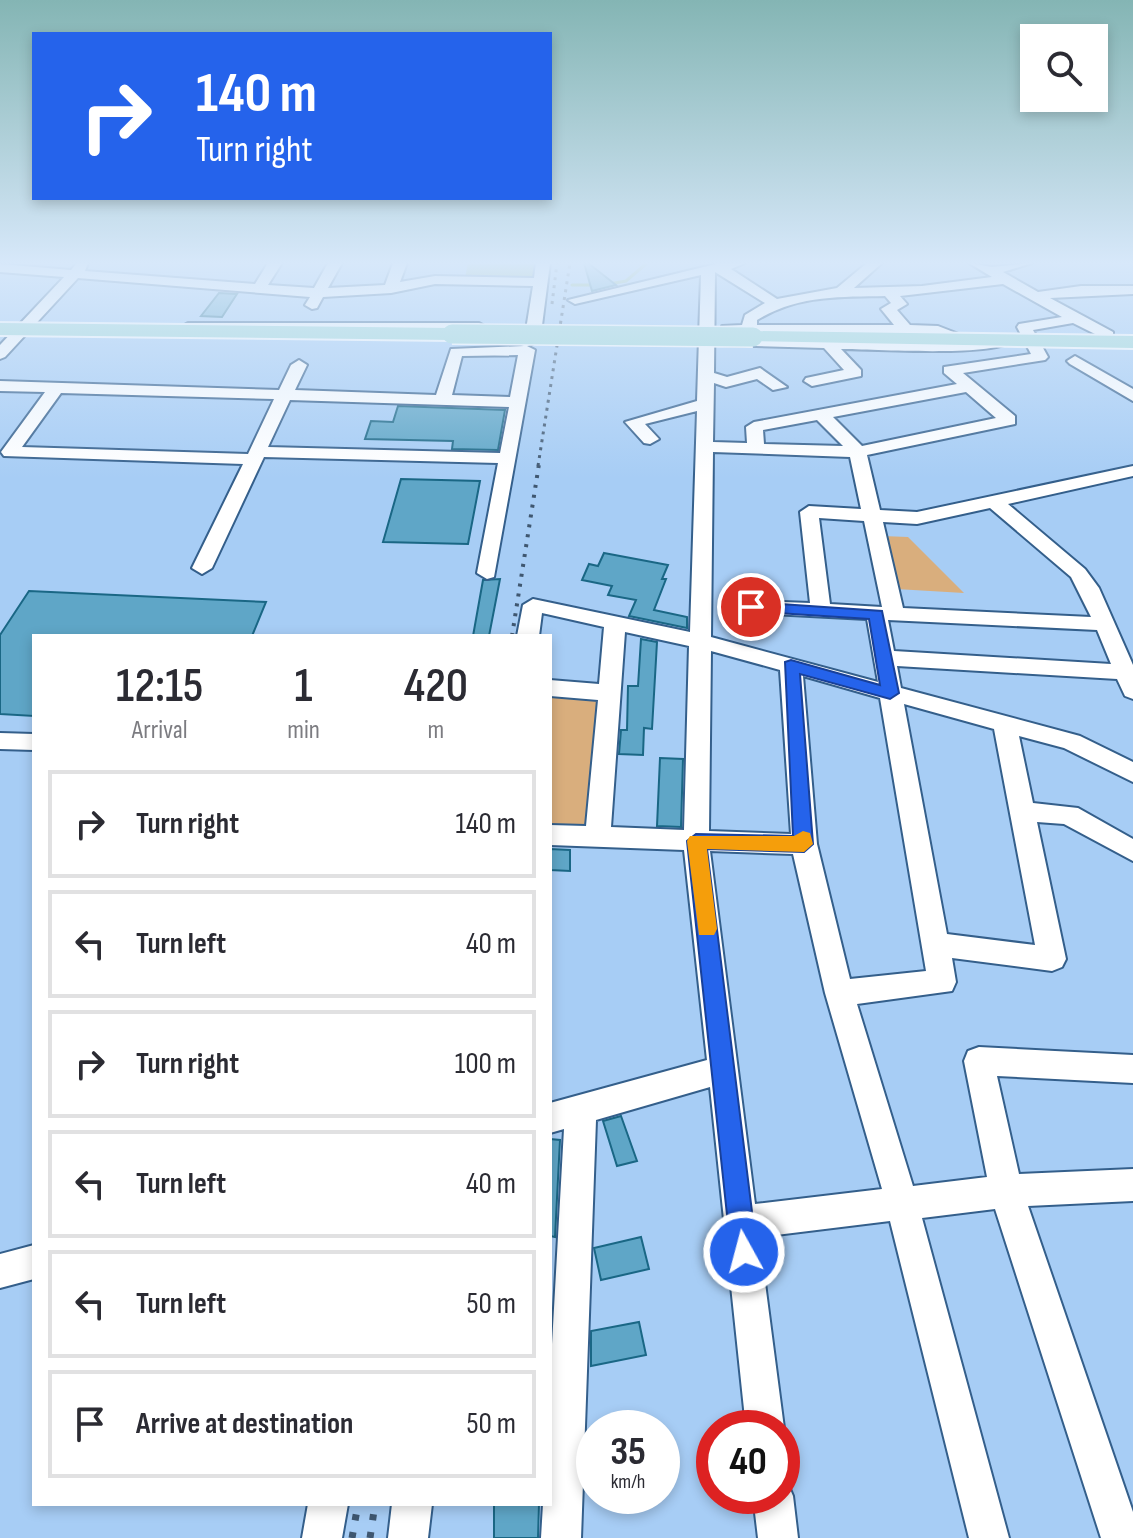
<!DOCTYPE html>
<style>
:root{--surface:#fff;--page:#f2f2f3;--text:#2b2b33;--muted:#7c7c81;--line:#e1e1e2}
body{margin:0;font-family:"Sofia Sans Condensed",sans-serif;background:var(--page);color:var(--text);height:100vh;display:flex;flex-direction:column;font-size:30px;white-space:nowrap}
*{box-sizing:border-box;margin:0}
p{font-size:26px;color:var(--muted)}
.icon{flex:none;width:44px;height:44px;fill:none;stroke:currentColor;stroke-width:2;stroke-linecap:round;stroke-linejoin:round}
.map{position:relative;flex:1;overflow:hidden}
.drawer{position:absolute;left:32px;top:634px;width:520px;height:872px;display:flex;flex-direction:column;background:var(--surface);border-radius:0px;box-shadow:0 4px 12px #0003}
.drawer>*{flex:none}
.top-card{position:absolute;left:32px;top:32px;width:520px;height:168px;border-radius:0px;box-shadow:0 4px 12px #0003;background:#2563eb;color:#fff;overflow:hidden}
.controls{position:absolute;left:1020px;top:24px;display:grid;gap:16px}
.controls a{display:grid;place-items:center;width:88px;height:88px;border-radius:0px;background:var(--surface);box-shadow:0 4px 12px #0003;font-size:40px}
.speed{position:absolute;left:576px;top:1410px;display:flex;gap:16px;font-size:40px;font-weight:700;text-align:center}
.speed>*{display:grid;place-content:center;width:104px;height:104px;border-radius:50%;background:var(--surface);box-shadow:0 4px 12px #0003;line-height:1}
.speed small{font-size:20px;font-weight:400}
.speed .limit{border:12px solid #d22;background:#fff;color:#111}
.pin{position:absolute;display:grid;place-items:center;width:68px;height:68px;color:#fff;margin:-34px;border:4px solid #fff;border-radius:50%;box-shadow:0 2px 8px #0007}
.me{position:absolute;width:88px;margin:-44px;rotate:353deg;stroke-linejoin:round;filter:drop-shadow(0 0 6px #0008)}
.turn{display:flex;align-items:center;gap:28px;height:168px;padding:0 32px;font-size:36px}
.turn .icon{width:104px;height:104px;stroke-width:2.5}
.turn b{display:block;font-size:56px;line-height:68px}
.eta{display:flex;justify-content:space-evenly;align-items:center;height:136px;text-align:center}
.eta b{font-size:48px;font-weight:600;line-height:56px}
ul{padding:0;list-style:none}
li{display:flex;align-items:center;gap:24px;height:108px;margin:0 16px 12px;padding:0 16px;border:4px solid var(--line);border-radius:0px}
li div{flex:1}
li b{display:block;font-size:30px}
li em{font-style:normal}
.map>svg:first-child{display:block}
.green{fill:#d9ae7d}
.water{fill:#8fb665}
.lines{fill:none;stroke-linecap:round;stroke-linejoin:round}
.stream{stroke:#8fb665;stroke-width:3}
.building{fill:#5fa6c7;stroke:#1a6785;stroke-width:2}
.minor-casing{stroke:#345f8b;stroke-width:4}
.major-casing{stroke:#fff;stroke-width:4}
.minor{fill:#fff;fill-rule:evenodd}
.major{fill:#9fd9d5;fill-rule:evenodd}
.rail-far2{stroke:#3f5770;stroke-width:3;stroke-dasharray:3 5;stroke-linecap:butt}
.rail-far1{stroke:#3f5770;stroke-width:4;stroke-dasharray:3 7;stroke-linecap:butt}
.rail{stroke:#3f5770;stroke-width:7;stroke-dasharray:6 12;stroke-linecap:butt}
.major-bridge-casing{stroke:#fff;stroke-width:22;stroke-linecap:butt}
.major-bridge{stroke:#9fd9d5;stroke-width:19}
.route{fill:#2563eb;stroke:#184099;stroke-width:2}
.slow{fill:#f59e0b}
</style>
<div class="map">
<svg width="1133" height="1538" viewBox="0 0 1133 1538">
<rect width="100%" height="100%" fill="#a7cdf5"/>
<!-- green -->
<path class="green" d="M882,536L908,537L964,593L896,589Z
M550,691L603,700L588,825L581,831L550,830Z"/>
<!-- water -->
<path class="water" d="M468,263H537L535,278H465Z"/>
<g class="lines">
<!-- stream -->
<path class="stream" d="M475,284L521,286
M609,284L626,281L647,263
M572,285H595"/>
</g>
<!-- building -->
<path class="building" d="M584,263H588L616,285L592,291Z
M219,293L237,294L222,317L201,316Z
M398,406L505,410L498,450L452,449L453,441L365,439L371,421L393,422Z
M401,479L480,481L468,544L383,542Z
M604,553L668,565L662,579H666L654,610L687,617V628L629,616L636,600L608,595L612,586L582,580L589,564L598,566Z
M500,579L489,636H473L483,580Z
M29,591L266,602L252,636H34V716L0,714V635Z
M641,639L657,642L652,729L644,728L643,755L619,754L621,730H627L628,686H638Z
M660,758L683,759L681,827L657,826Z
M550,849L570,850V871L550,870Z
M621,1116L637,1161L617,1166L603,1121Z
M550,1139L560,1140L555,1237L550,1236Z
M641,1237L649,1269L601,1280L594,1248Z
M639,1322L646,1355L591,1366V1331Z
M494,1504H539L538,1538H494Z"/>
<g class="lines">
<defs>
<path id="minor" d="M77,263H88L85,271L255,284L268,263H282L268,285L314,288L328,263H342L328,288L385,285L393,263H407L400,282L435,276L534,278L536,263H550L540,341L527,346L535,350L494,577L487,579L477,573L498,463L264,457L212,568L202,574L192,568L243,464L4,456L1,452L45,392L0,391V381L279,390L291,365L299,360L307,365L295,390L436,395L451,349L524,346L509,341L525,336L533,286L435,284L391,293L323,297L317,308L312,309L305,305L310,297L78,278L5,357L0,359V345L64,277L0,272V264L71,270ZM518,355L510,397L452,395L462,356ZM61,393L274,399L248,454L22,447ZM290,400L509,407L500,453L268,447Z
M720,263H745L731,269L777,299L837,288L867,263H882L854,288L922,286L992,277L969,263L992,267L1032,263L1003,272L1038,292L1081,286H1133V294L1050,298L1113,332V338H1103L1073,323L1033,330L1048,357L1045,360L963,373L1015,416V424L867,455L880,510L917,512L1133,466V476L1008,504L1085,569L1099,588L1133,665V699L1125,696L1117,679L897,666L901,688L1080,736L1133,762V782L1064,748L1019,736L1033,803L1078,808L1133,839V861L1064,824L1037,822L1066,959L1062,967L1052,971L952,958L956,982L952,991L857,1004L913,1186L987,1177L964,1061L968,1051L979,1047L1133,1055V1083L997,1076L1019,1174L1133,1169V1201L1028,1206L1133,1512V1538H1101L995,1209L922,1218L1009,1538H969L890,1221L759,1237L784,1428L782,1433V1428H746L710,1087L596,1120L581,1538H541L543,1504H550V1380L564,1129L550,1133V1103L707,1060L684,850L550,845V825L586,826L598,700L550,696V680L599,684L604,627L542,613L539,636H517L523,605L533,599L690,632L697,411L645,424L659,439L650,444L644,443L625,422L697,401L701,275L575,304L568,300ZM715,272L765,303L745,315L742,325L722,326V332L742,334V338L722,339V345L824,348L844,370L806,378L804,381L812,386L861,376V370L841,349C870,349 991,357 1010,342L1002,337L974,340L938,326L910,325L897,310L907,304L900,296L1003,284L1062,317L1019,324L1017,327L1031,354L944,367V373L957,384L754,422L746,427L747,443L713,442L714,383L726,387L757,379L773,390L787,387L760,368L727,377L714,373ZM885,296L891,303L881,309L894,325H757V320C798,295 839,297 885,296ZM757,334H936L956,341L757,338ZM966,392L996,418L862,446L833,417ZM817,420L843,446L764,444L763,430ZM713,452L850,457L861,509L809,506L800,512L810,603L751,601L741,607L751,613L867,619L878,682L711,637ZM990,508L1071,577L1091,617L903,608L883,522L917,524ZM819,518L864,521L882,607L830,604ZM888,620L1097,630L1111,664L894,651ZM625,632L689,646L684,830L611,827ZM711,651L780,670L791,834L709,831ZM803,676L880,698L926,971L850,979L817,844ZM904,704L994,729L1035,945L947,934ZM710,851L793,854L825,993L882,1189L755,1204Z
M188,323H479L486,327L479,331L183,330L181,327Z
M1075,356L1133,389V401L1070,364L1067,361Z
M0,733L34,734V750L0,749Z
M34,1245V1279L0,1288V1254Z
M782,1480L787,1482L793,1496L798,1538H758L753,1496H782Z
M308,1504H348L342,1538H302Z
M392,1504H432L428,1538H388Z"/>
<path id="major" d="M0,323L452,328L461,334L452,340L0,335Z
M753,331L1133,336V348L746,341V333Z"/>
</defs>
<!-- minor casing -->
<use href="#minor" class="minor-casing"/>
<!-- major casing -->
<use href="#major" class="major-casing"/>
<!-- minor -->
<use href="#minor" class="minor"/>
<!-- major -->
<use href="#major" class="major"/>
<!-- rail-far2 -->
<path class="rail-far2" d="M552,304L557,263
M538,466L570,263"/>
<!-- rail-far1 -->
<path class="rail-far1" d="M512,636L539,464"/>
<!-- rail -->
<path class="rail" d="M352,1538L358,1504
M370,1538L375,1504"/>
<defs>
<path id="major-bridge" d="M452,334L753,337"/>
</defs>
<!-- major-bridge casing -->
<use href="#major-bridge" class="major-bridge-casing"/>
<!-- major-bridge -->
<use href="#major-bridge" class="major-bridge"/>
</g>
<!-- sky -->
<linearGradient id="sky" x2="0" y2="1"><stop stop-color="#84b5b4"/><stop offset="0.55" stop-color="#d7e8fa"/><stop offset="1" stop-color="#d7e8fa" stop-opacity="0"/></linearGradient>
<rect width="1133" height="478" fill="url(#sky)"/>
<!-- route -->
<path class="route" d="M751,602L882,611L899,693L890,699L800,674L813,844L804,852L707,849L757,1252L753,1262L744,1265L734,1262L731,1252L687,841L696,834L793,836L785,662L791,660L880,685L869,619L746,611V604Z"/>
<!-- slow -->
<path class="slow" d="M803,831L810,833L813,844L804,852L707,849L717,929L714,935H699L687,841L690,836H794Z"/>
</svg>
<div class="controls">
<a><svg class="icon" aria-label="search" viewBox="0 0 24 24"><circle cx="10" cy="10" r="6"/><path d="M15 15l6 6"/></svg></a>
</div>
<div class="speed"><div>35<small>km/h</small></div><div class="limit">40</div></div>
<div class="pin" style="left:751px;top:607px;background:#d93025"><svg class="icon" aria-label="arrive" viewBox="0 0 24 24"><path d="M6 21V4h12l-3 4 3 4H6"/></svg></div>
<svg class="me" style="left:744px;top:1252px" viewBox="-20 -20 40 40"><circle r="17" fill="#2563eb" stroke="#fff" stroke-width="3"/><path d="M0-11L8 9 0 5-8 9z" fill="#fff"/></svg>
<div class="top-card">
<div class="turn"><svg class="icon" aria-label="right" viewBox="0 0 24 24"><path d="M7 20v-9h11M14 6l5 5-5 5"/></svg><div><b>140 m</b>Turn right</div></div>
</div>
<section class="drawer">
<div class="eta">
<div><b>12:15</b><p>Arrival</p></div>
<div><b>1</b><p>min</p></div>
<div><b>420</b><p>m</p></div>
</div>
<ul>
<li><svg class="icon" aria-label="right" viewBox="0 0 24 24"><path d="M7 20v-9h11M14 6l5 5-5 5"/></svg><div><b>Turn right</b></div><em>140 m</em></li>
<li><svg class="icon" aria-label="left" viewBox="0 0 24 24"><path d="M17 20v-9H6M10 6l-5 5 5 5"/></svg><div><b>Turn left</b></div><em>40 m</em></li>
<li><svg class="icon" aria-label="right" viewBox="0 0 24 24"><path d="M7 20v-9h11M14 6l5 5-5 5"/></svg><div><b>Turn right</b></div><em>100 m</em></li>
<li><svg class="icon" aria-label="left" viewBox="0 0 24 24"><path d="M17 20v-9H6M10 6l-5 5 5 5"/></svg><div><b>Turn left</b></div><em>40 m</em></li>
<li><svg class="icon" aria-label="left" viewBox="0 0 24 24"><path d="M17 20v-9H6M10 6l-5 5 5 5"/></svg><div><b>Turn left</b></div><em>50 m</em></li>
<li><svg class="icon" aria-label="arrive" viewBox="0 0 24 24"><path d="M6 21V4h12l-3 4 3 4H6"/></svg><div><b>Arrive at destination</b></div><em>50 m</em></li>
</ul>
</section>
</div>
